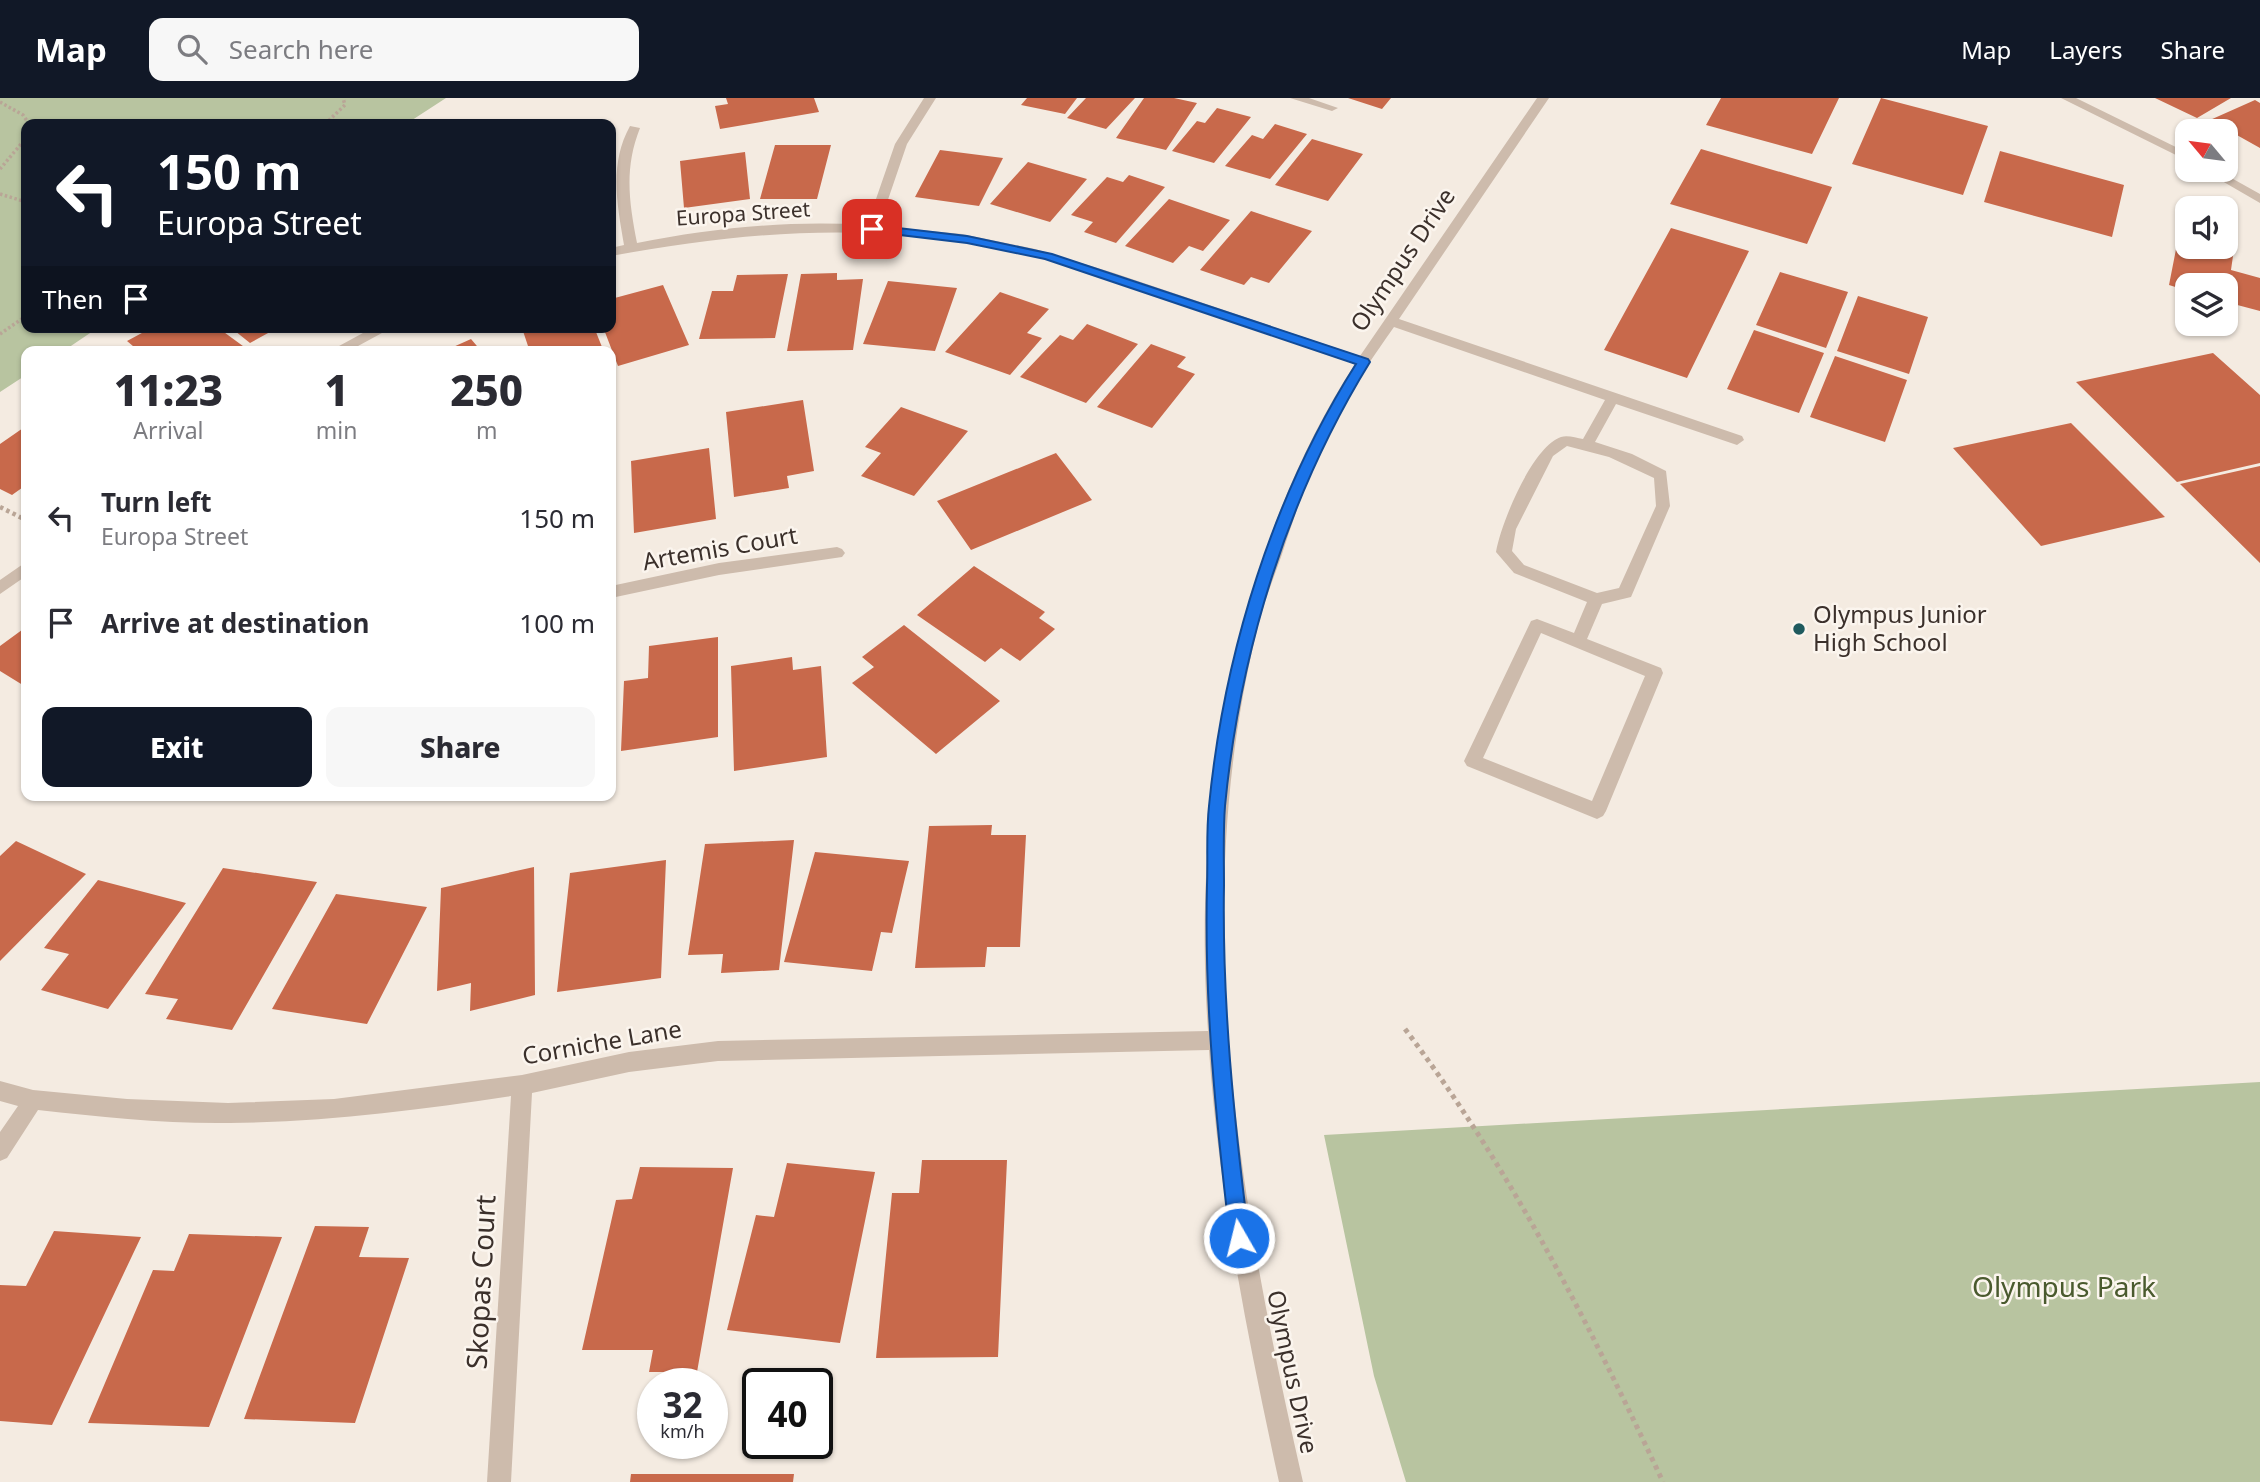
<!DOCTYPE html>
<style>
:root{--surface:#fff;--page:#f7f7f7;--text:#2b2b33;--muted:#7c7c81;--accent:#111827}
body{margin:0;font-family:"Noto Sans",sans-serif;background:var(--page);color:var(--text);height:100vh;display:flex;flex-direction:column;font-size:26px;white-space:nowrap}
*{box-sizing:border-box;margin:0}
p{font-size:23px;color:var(--muted)}
.icon{flex:none;width:38px;height:38px;fill:none;stroke:currentColor;stroke-width:2;stroke-linecap:round;stroke-linejoin:round}
.map{position:relative;flex:1;overflow:hidden}
.details{position:absolute;left:21px;top:248px;width:595px;height:455px;display:flex;flex-direction:column;background:var(--surface);border-radius:14px;box-shadow:0 2px 5px #0004}
.details>*{flex:none}
.top-card{position:absolute;left:21px;top:21px;width:595px;height:214px;border-radius:14px;box-shadow:0 2px 5px #0004;background:#111827;color:#fff;overflow:hidden}
.needle{width:46px;rotate:299deg}
.tools{position:absolute;left:2175px;top:21px;display:grid;gap:14px}
.tools a{display:grid;place-items:center;width:63px;height:63px;border-radius:14px;background:var(--surface);box-shadow:0 2px 5px #0004;font-size:35px}
.speed{position:absolute;left:637px;top:1270px;display:flex;gap:14px;font-size:35px;font-weight:700;text-align:center}
.speed>*{display:grid;place-content:center;width:91px;height:91px;border-radius:50%;background:var(--surface);box-shadow:0 2px 5px #0004;line-height:1}
.speed small{font-size:18px;font-weight:400}
.speed .limit{border:4px solid #111;border-radius:10px;background:#fff;color:#111}
.pin{position:absolute;display:grid;place-items:center;width:60px;height:60px;color:#fff;margin:-30px;border-radius:14px;box-shadow:0 4px 10px #0006}
.me{position:absolute;width:77px;margin:-38px;rotate:352deg;stroke-linejoin:round;filter:drop-shadow(0 0 5px #0008)}
.turn{display:flex;align-items:center;gap:24px;height:147px;padding:0 21px;font-size:32px}
.turn .icon{width:91px;height:91px;stroke-width:2.5}
.turn b{display:block;font-size:49px;line-height:60px}
.then{display:flex;align-items:center;height:66px;padding:0 21px;background:#0003;gap:14px;font-size:26px}
.eta{display:flex;justify-content:space-evenly;align-items:center;height:119px;text-align:center}
.eta b{font-size:42px;font-weight:800;line-height:49px}
.button{display:flex;gap:14px;margin-top:auto;padding:14px 21px}
.button a{flex:1;height:80px;border-radius:14px;background:var(--accent);color:#fff;font-size:28px;font-weight:800;line-height:80px;text-align:center}
.button a+a{background:var(--page);color:var(--text)}
ul{padding:0;list-style:none}
li{display:flex;align-items:center;gap:21px;height:105px;padding:0 21px}
li div{flex:1}
li b{display:block;font-size:26px}
li em{font-style:normal}
header{display:flex;align-items:center;gap:42px;box-sizing:border-box;height:98px;padding:0 35px;background:var(--accent);color:#fff}
header strong{font-size:33px}
nav{display:flex;gap:38px;margin-inline-start:auto;font-size:24px}
.search{width:490px;height:63px;background:var(--page);display:flex;align-items:center;gap:18px;box-sizing:border-box;padding:0 24px;border-radius:14px;color:var(--muted);font-size:26px}
.map>svg:first-child{display:block}
.green{fill:#b8c4a0}
.building{fill:#c8694b}
.lines{fill:none;stroke-linecap:round;stroke-linejoin:round}
.path-far2{stroke:#b9a596;stroke-width:3.5;stroke-dasharray:2.5 2.5;stroke-linecap:butt}
.path-far1{stroke:#b9a596;stroke-width:4.5;stroke-dasharray:3.5 3.5;stroke-linecap:butt}
.path{stroke:#b9a596;stroke-width:5;stroke-dasharray:4.5 4.5;stroke-linecap:butt}
.minor{fill:#cdbbac;fill-rule:evenodd}
.route{fill:#1a73e8;stroke:#114b97;stroke-width:2}
.poi-dot{fill:#1f5a5e;stroke:#fbf5ee;stroke-width:2.5}
.labels{text-anchor:middle;stroke-width:5;stroke-linejoin:round;paint-order:stroke}
.far-street-label{font-size:21px;fill:#3b302b;stroke:#fbf5ee}
.street-label{font-size:24px;fill:#3b302b;stroke:#fbf5ee}
.poi-label{font-size:24px;fill:#3b302b;stroke:#fbf5ee;text-anchor:start}
.near-street-label{font-size:28px;fill:#3b302b;stroke:#fbf5ee}
.near-park-label{font-size:28px;fill:#4a5a2e;stroke:#fbf5ee}
</style>
<header>
<strong>Map</strong>
<div class="search"><svg class="icon" aria-label="search" viewBox="0 0 24 24"><circle cx="10" cy="10" r="6"/><path d="M15 15l6 6"/></svg>Search here</div>
<nav><a>Map</a><a>Layers</a><a>Share</a></nav>
</header>
<div class="map">
<svg width="2260" height="1384" viewBox="0 0 2260 1384">
<rect width="100%" height="100%" fill="#f4ebe1"/>
<!-- green -->
<path class="green" d="M0,0H446L406,26H26V229H99L62,254H26V277L0,294Z
M2260,984V1384H1406L1374,1278L1324,1037Z"/>
<!-- building -->
<path class="building" d="M726,0H814L819,14L720,31L715,8L728,6Z
M1027,0H1077L1065,16L1021,7Z
M1086,0H1135L1106,31L1067,20Z
M1144,0H1174L1197,5L1166,52L1116,40Z
M1348,0H1391L1382,11Z
M1721,0H1839L1812,56L1706,27Z
M1881,0L1988,28L1963,97L1852,66Z
M2155,0H2231L2197,20Z
M2255,2L2260,5V50L2210,22Z
M1217,10L1251,19L1214,65L1172,53L1197,23L1205,25Z
M1275,26L1307,36L1270,81L1225,68L1252,37L1263,41Z
M1312,41L1363,56L1328,103L1275,87Z
M775,47H831L817,101H760Z
M1701,51L1832,89L1807,146L1670,106Z
M940,52L1003,60L979,108L915,99Z
M2000,53L2124,87L2112,139L1984,104Z
M745,54L750,101L684,110L680,63Z
M1028,64L1087,81L1050,124L990,106Z
M1129,77L1165,89L1116,145L1084,134L1093,124L1071,117L1107,79L1123,84Z
M1169,101L1230,122L1203,153L1189,148L1173,165L1125,148Z
M1251,113L1312,133L1269,185L1251,179L1244,187L1200,172Z
M1671,130L1749,153L1687,280L1604,252Z
M2179,136L2188,138V149L2234,151L2231,172L2260,180V213L2226,204V187H2188V193L2169,187Z
M1780,174L1848,194L1826,250L1756,227Z
M837,175V182L863,181L853,252L787,253L801,176Z
M788,176L775,240L699,241L712,193H733L737,177Z
M888,183L957,190L935,253L863,246Z
M663,187L689,247L618,268L603,229H611V201Z
M1000,194L1049,211L1027,235L1042,240L1010,277L945,254Z
M1858,198L1928,219L1909,276L1837,253Z
M1087,226L1138,246L1086,305L1020,279L1060,237L1073,242Z
M153,229H217L247,251L242,254H140L127,243Z
M230,229H279L250,245Z
M535,229H594L604,254H530L523,233Z
M1754,232L1824,255L1799,315L1727,291Z
M471,241L482,254H442Z
M1151,246L1186,259L1177,269L1195,276L1152,330L1097,309Z
M2213,255L2260,297V365L2177,384L2076,284Z
M1835,258L1907,282L1885,344L1810,319Z
M803,302L814,373L787,378L789,390L734,399L726,314Z
M901,309L968,333L914,398L861,378L881,355L865,349Z
M2071,325L2165,419L2041,448L1953,350Z
M26,328V387L12,397L0,391V346Z
M709,350L716,421L634,435L631,363Z
M1056,355L1092,402L971,452L937,403Z
M2260,368V465L2180,386Z
M974,468L1045,514L1039,520L1055,531L1020,563L1001,550L985,564L917,517Z
M904,527L1000,603L936,656L852,585L874,569L862,559Z
M26,529V589L0,573V548Z
M718,539V639L621,653L624,583L648,580L649,548Z
M792,559L793,572L821,568L827,659L734,673L731,568Z
M992,727L991,737H1026L1020,849H987L985,869L915,870L929,728Z
M794,742L779,872L721,875L723,856L688,857L705,746Z
M16,743L86,776L0,863V758Z
M815,754L909,763L892,835L881,834L872,873L784,864Z
M666,762L661,880L557,894L570,775Z
M534,769L535,897L470,913L471,885L437,893L441,790Z
M223,770L317,784L232,932L166,921L178,901L145,896Z
M98,782L186,805L108,911L41,892L69,856L44,850Z
M336,796L427,809L367,926L272,911Z
M922,1062H1007L998,1259L876,1260L892,1095H919Z
M787,1065L875,1074L840,1245L727,1232L756,1117L774,1119Z
M640,1069L733,1070L697,1274H649L653,1252H582L616,1102L632,1101Z
M315,1128L369,1129L359,1159L409,1160L355,1325L244,1321Z
M54,1133L141,1139L52,1327L0,1323V1187L26,1188Z
M189,1136L282,1139L209,1329L88,1325L153,1172L174,1173Z
M631,1376H794L793,1384H630Z"/>
<g class="lines">
<!-- path-far2 -->
<path class="path-far2" d="M0,4L23,17L29,26
M325,26L345,7L343,0
M0,71L26,40
M0,96L26,104
M0,236L26,218"/>
<!-- path-far1 -->
<path class="path-far1" d="M0,409L26,422"/>
<!-- path -->
<path class="path" d="M1405,931C1511,1071 1589,1226 1663,1384"/>
<!-- minor -->
<path class="minor" d="M924,0H936L907,46L879,128L962,136L1035,151L1114,175L1360,258L1537,0H1549L1399,221L1742,338L1744,342L1737,347L1616,306L1595,344L1632,356L1666,373L1670,408L1631,499L1602,506L1587,541L1661,570L1663,575L1606,713L1603,718L1597,721L1467,668L1464,663L1531,523L1537,521L1574,535L1587,504L1514,475L1496,454C1501,425 1532,349 1561,339C1568,337 1576,340 1583,341L1605,302L1394,229C1374,257 1356,284 1339,314C1314,360 1297,410 1281,459C1273,482 1264,504 1258,528C1187,812 1239,1104 1303,1384H1279C1248,1241 1219,1098 1209,952L718,963L629,974L532,995L511,1384H487L511,998C418,1012 324,1024 230,1025C166,1026 102,1019 38,1012L7,1060L0,1063V1034L18,1008L0,1003V983L33,992L127,1001L228,1005L334,1001L522,977L629,954L718,943L1208,933C1192,712 1232,454 1355,266C1284,242 1214,217 1144,193C1100,179 1056,163 1012,153C873,123 749,133 611,158V150L624,147C617,106 609,66 630,28L640,30C624,70 629,104 637,145C712,130 790,122 867,127L895,46ZM1567,348L1609,359L1654,380L1656,408L1619,490L1597,495L1524,467L1512,453L1516,431L1553,358ZM1541,535L1645,578L1592,703L1483,660Z
M1290,0H1309L1338,10L1332,13Z
M2061,0H2076L2188,55V63Z
M2203,72H2217L2260,96V105Z
M374,229H393L347,254H328Z
M837,449L842,451L845,455L842,459L719,477L611,500V488L719,465Z
M26,464V478L0,496V482Z"/>
</g>
<!-- route -->
<path class="route" d="M872,127L967,138L1052,156L1368,261L1370,264C1288,397 1240,552 1225,708C1223,734 1224,761 1224,787C1222,906 1234,1022 1249,1140L1246,1147L1239,1150L1232,1147L1230,1140C1216,1022 1204,906 1207,787C1208,761 1206,734 1209,708C1224,554 1273,397 1356,266L1045,161L967,145L867,133V128Z"/>
<!-- markers -->
<circle class="poi-dot" cx="1799" cy="531" r="7"/>
<g class="labels">
<!-- far-street labels -->
<g class="far-street-label">
<text transform="translate(743 116) rotate(-4)" y="7">Europa Street</text>
</g>
<!-- street labels -->
<g class="street-label">
<text transform="translate(1403 162) rotate(-56)" y="8">Olympus Drive</text>
<text transform="translate(720 451) rotate(-10)" y="8">Artemis Court</text>
<text transform="translate(602 945) rotate(-10)" y="8">Corniche Lane</text>
<text transform="translate(1292 1274) rotate(78)" y="8">Olympus Drive</text>
</g>
<!-- poi labels -->
<g class="poi-label">
<text x="1813" y="525">Olympus Junior<tspan x="1813" dy="28">High School</tspan></text>
</g>
<!-- near-street labels -->
<g class="near-street-label">
<text transform="translate(481 1184) rotate(-87)" y="10">Skopas Court</text>
</g>
<!-- near-park labels -->
<g class="near-park-label">
<text x="2064" y="1199">Olympus Park</text>
</g>
</g>
</svg>
<div class="tools">
<a><svg class="needle" viewBox="-14 -14 28 28"><path d="M0-13l5 13h-10z" fill="#e53935"/><path d="M0 13l5-13h-10z" fill="#7c7c81"/></svg></a>
<a><svg class="icon" aria-label="sound" viewBox="0 0 24 24"><path d="M4 9h4l5-4v14l-5-4H4zM17 9q2 3 0 6"/></svg></a>
<a><svg class="icon" aria-label="layers" viewBox="0 0 24 24"><path d="M12 4l9 5-9 5-9-5zM3 14l9 5 9-5"/></svg></a>
</div>
<div class="speed"><div>32<small>km/h</small></div><div class="limit">40</div></div>
<div class="pin" style="left:872px;top:131px;background:#d93025"><svg class="icon" aria-label="arrive" viewBox="0 0 24 24"><path d="M6 21V4h12l-3 4 3 4H6"/></svg></div>
<svg class="me" style="left:1239px;top:1140px" viewBox="-20 -20 40 40"><circle r="17" fill="#1a73e8" stroke="#fff" stroke-width="3"/><path d="M0-11L8 9 0 5-8 9z" fill="#fff"/></svg>
<div class="top-card">
<div class="turn"><svg class="icon" aria-label="left" viewBox="0 0 24 24"><path d="M17 20v-9H6M10 6l-5 5 5 5"/></svg><div><b>150 m</b>Europa Street</div></div>
<div class="then">Then<svg class="icon" aria-label="arrive" viewBox="0 0 24 24"><path d="M6 21V4h12l-3 4 3 4H6"/></svg></div>
</div>
<section class="details">
<div class="eta">
<div><b>11:23</b><p>Arrival</p></div>
<div><b>1</b><p>min</p></div>
<div><b>250</b><p>m</p></div>
</div>
<ul>
<li><svg class="icon" aria-label="left" viewBox="0 0 24 24"><path d="M17 20v-9H6M10 6l-5 5 5 5"/></svg><div><b>Turn left</b><p>Europa Street</p></div><em>150 m</em></li>
<li><svg class="icon" aria-label="arrive" viewBox="0 0 24 24"><path d="M6 21V4h12l-3 4 3 4H6"/></svg><div><b>Arrive at destination</b></div><em>100 m</em></li>
</ul>
<div class="button"><a>Exit</a><a>Share</a></div>
</section>
</div>
